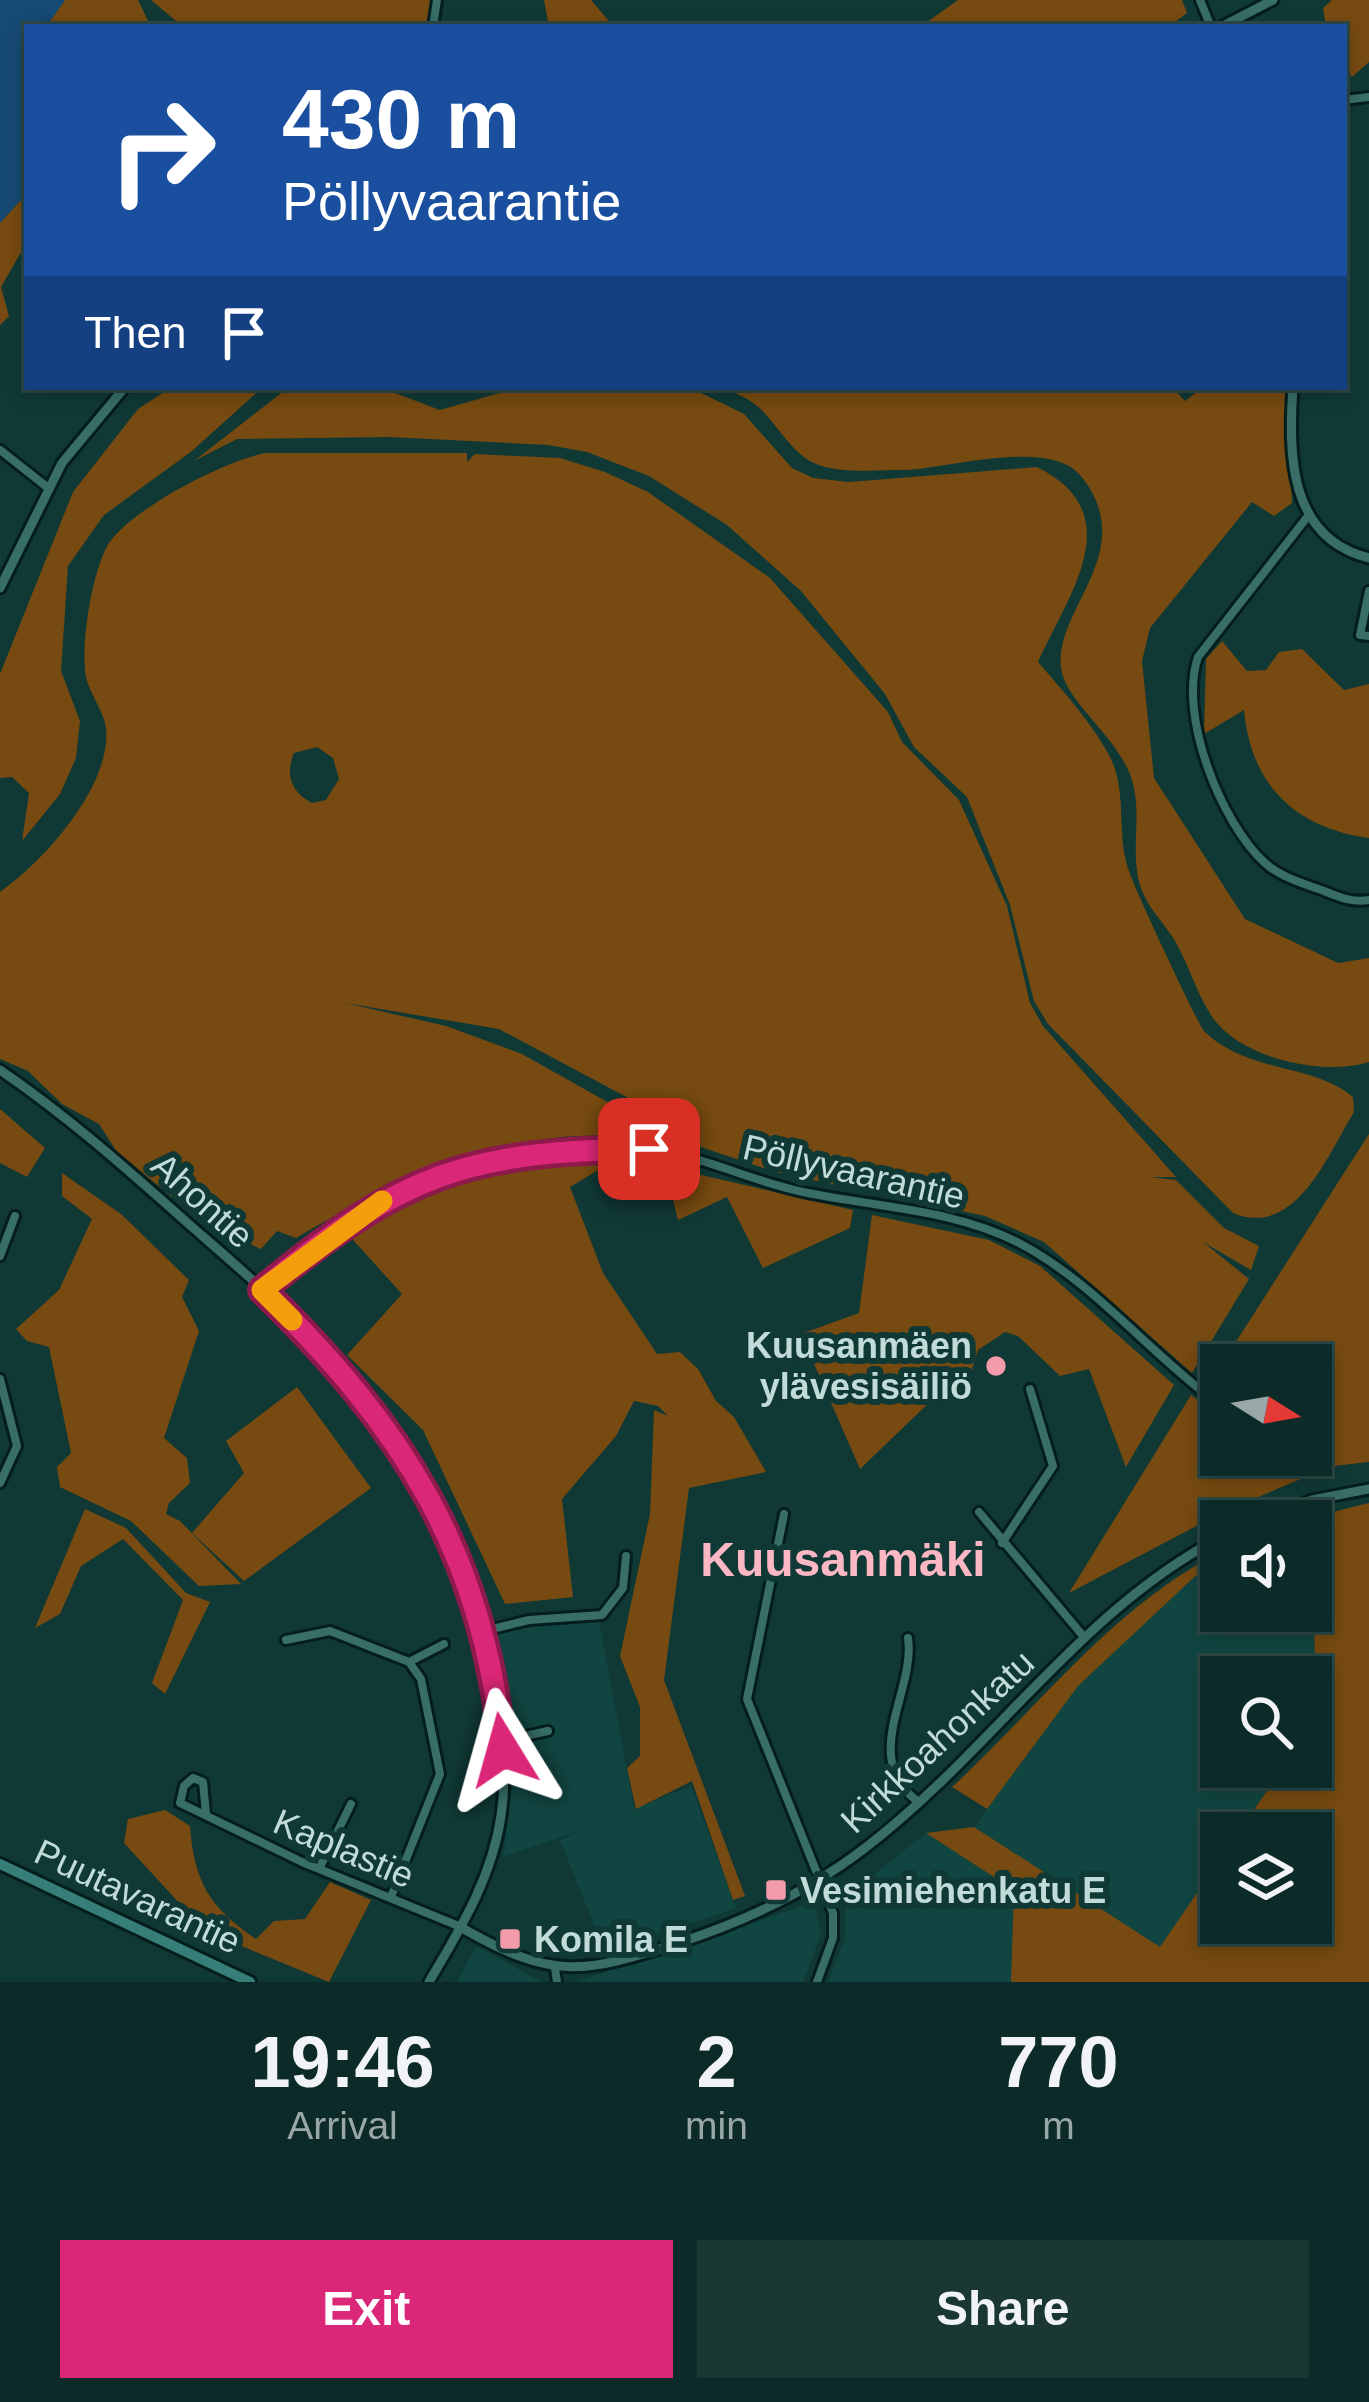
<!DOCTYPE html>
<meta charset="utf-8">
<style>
:root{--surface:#0c2b28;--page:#1a3734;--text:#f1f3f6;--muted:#9aa7a8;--line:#2c4745;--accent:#db2777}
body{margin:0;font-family:Helvetica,sans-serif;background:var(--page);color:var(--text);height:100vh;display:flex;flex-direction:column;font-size:45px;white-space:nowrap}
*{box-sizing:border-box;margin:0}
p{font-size:39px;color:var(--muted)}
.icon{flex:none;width:66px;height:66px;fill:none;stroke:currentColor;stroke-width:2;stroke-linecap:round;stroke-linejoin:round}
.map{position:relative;height:1982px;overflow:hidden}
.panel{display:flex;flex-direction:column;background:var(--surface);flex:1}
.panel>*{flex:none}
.banner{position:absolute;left:24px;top:24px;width:1323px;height:366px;border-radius:0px;box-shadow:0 6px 18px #0003,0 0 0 3px var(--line);background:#1a4fa0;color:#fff;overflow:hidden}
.needle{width:78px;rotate:101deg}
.controls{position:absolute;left:1200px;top:1344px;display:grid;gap:24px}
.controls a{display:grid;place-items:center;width:132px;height:132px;border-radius:0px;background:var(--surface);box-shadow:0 6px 18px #0003,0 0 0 3px var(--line);font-size:60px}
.pin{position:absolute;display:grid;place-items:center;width:102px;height:102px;color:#fff;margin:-51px;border-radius:24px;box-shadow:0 6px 18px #0006}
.me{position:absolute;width:132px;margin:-66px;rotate:352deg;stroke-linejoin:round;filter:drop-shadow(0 0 9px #0008)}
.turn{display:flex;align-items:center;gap:42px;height:252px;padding:0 60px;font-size:54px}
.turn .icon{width:156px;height:156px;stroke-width:2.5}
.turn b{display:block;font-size:84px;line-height:102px}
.then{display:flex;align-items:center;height:114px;padding:0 60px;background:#0003;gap:24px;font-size:45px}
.eta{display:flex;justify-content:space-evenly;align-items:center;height:204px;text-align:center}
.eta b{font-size:72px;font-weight:700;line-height:84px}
.button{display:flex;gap:24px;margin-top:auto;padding:24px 60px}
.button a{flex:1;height:138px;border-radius:0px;background:var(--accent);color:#fff;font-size:48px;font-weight:700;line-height:138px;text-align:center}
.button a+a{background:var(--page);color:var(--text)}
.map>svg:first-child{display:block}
.built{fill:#114541}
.green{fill:#764a10;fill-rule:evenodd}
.water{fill:#164973}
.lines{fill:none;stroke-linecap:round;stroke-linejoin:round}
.minor-casing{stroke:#031e1c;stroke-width:14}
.tertiary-casing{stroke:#031e1c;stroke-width:15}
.secondary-casing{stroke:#031e1c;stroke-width:16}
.minor{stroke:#386d68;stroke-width:8}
.tertiary{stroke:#386d68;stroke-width:9}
.secondary{stroke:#377e78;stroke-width:10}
.route-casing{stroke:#8e194d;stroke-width:30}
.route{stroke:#db2777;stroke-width:21}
.slow{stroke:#f59e0b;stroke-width:21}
.poi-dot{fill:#f39aab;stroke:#103935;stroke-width:4.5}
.labels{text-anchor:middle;stroke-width:12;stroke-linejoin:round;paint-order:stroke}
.street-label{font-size:36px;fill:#c1dcd8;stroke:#103935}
.poi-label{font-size:36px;font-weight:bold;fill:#c1dcd8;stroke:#103935;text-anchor:start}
.district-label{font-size:48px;font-weight:bold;fill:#fbb7c3;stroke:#103935}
</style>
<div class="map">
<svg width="1369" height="1982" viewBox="0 0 1369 1982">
<rect width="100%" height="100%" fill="#103935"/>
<!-- built -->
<path class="built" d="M1219,1553L1221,1611H1299L1314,1622L1316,1717L1311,1725V1677H1221V1767H1283L1238,1833H1221V1858L1160,1948L974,1827L1078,1686Z
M599,1620L634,1809L691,1786L736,1908L605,1952L560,1840L585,1829L503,1857L514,1769L490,1632Z
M926,1833L1015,1890L1011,1982H828L845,1939L846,1897Z
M814,1902L821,1934L803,1982H576Z
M476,1946L542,1982H457Z"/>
<!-- green -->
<path class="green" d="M65,0H138L151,27H46Z
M151,0H431L427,27H183Z
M544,0H591L614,27H549Z
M958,0H1182L1187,13L1168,27H920Z
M1332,0H1369V62L1352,77L1344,63V27H1326L1323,8Z
M27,193V242L1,287L9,316L0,325V223Z
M172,387H263L192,451L104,515L68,566L61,671L80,721L76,758L60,794L22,841L29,793L12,777L0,778V674L73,492L138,409Z
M289,387H379L440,410L521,387H689L744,414L792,468L813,478L849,482L1037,467C1131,514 1069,593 1038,662C1063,691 1093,724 1110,757C1127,791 1117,830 1127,865C1130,880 1198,1024 1204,1031C1248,1074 1314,1063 1353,1097L1354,1112C1328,1154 1296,1239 1233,1213L1048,1024L1034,1001L1010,905L967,797L914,747L885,694L801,591L727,525L649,476L587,452L548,445L389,437L237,439L194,461Z
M724,387H1172L1185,401L1203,387H1287L1292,503L1274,516L1252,502L1150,628L1142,661L1154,778L1245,919L1338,963L1369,958V1062C1323,1077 1238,1058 1211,1015C1196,992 1189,965 1175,941C1165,924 1147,907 1141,888C1130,857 1141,820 1134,788C1125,742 1071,708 1062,673C1048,612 1143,554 1081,476C1049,437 947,469 904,470C878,470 837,474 814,463C788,450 777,422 756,405C747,398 735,393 724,387Z
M265,453H467V462L475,454L560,458L605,472L648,492L770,578L888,712L902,742L959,800L1007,906L1030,1003L1043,1026L1176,1177H1150L1176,1180L1224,1228L1259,1246L1251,1270L1203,1242L1249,1279L1192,1373L1044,1242L985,1216L775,1172L674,1138L670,1122L660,1115L499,1029L345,1003L446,1026L522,1054L659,1131L652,1140C522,1119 405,1174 296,1238L277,1231L261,1249L247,1243L237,1250L117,1152L99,1124L62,1104L28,1071L0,1059V892C43,862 112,786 106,728C104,711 90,695 86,677C80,646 92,570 109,543C133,508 224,461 265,453ZM317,747L333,758L339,779L326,800L312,803C291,792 285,775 294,753Z
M1222,641L1247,671L1266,670L1279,652L1302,649L1344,690L1369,684V838C1296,828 1251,786 1244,710L1204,734L1206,659Z
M0,1109L45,1148L27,1177L0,1163Z
M1369,1134V1462L1324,1467L1311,1446V1365H1221Z
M558,1157H620L570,1187L603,1273L657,1354L680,1352L698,1369L716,1401L734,1417L766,1472L689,1488L664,1680L745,1896L733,1900L692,1781L636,1809L627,1768L640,1756V1707L620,1656L650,1514L654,1410L668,1416L658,1406L634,1401L616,1436L562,1499L573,1597L505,1604L423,1430L347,1355L402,1294L345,1231C414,1192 478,1164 558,1157Z
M684,1171L853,1210L850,1228L763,1268L727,1197L678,1220L672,1196Z
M62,1173L121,1214L189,1280L182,1297L199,1331L164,1438L187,1458L190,1483L169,1503L166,1514L180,1521L241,1584L199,1586L131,1521L60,1487L57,1467L71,1453L49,1347L27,1341L16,1329L59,1290L92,1219L62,1196Z
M872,1215L989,1240L1040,1266L1174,1385L1126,1467L1089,1369L1060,1376L1018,1336L1005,1332L978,1350L967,1384L936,1396L860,1469L801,1334L859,1313Z
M297,1387L371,1488L244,1581L192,1533L244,1473L226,1441Z
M1191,1395L1221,1417V1455H1291L1303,1478L1221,1513L1069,1593Z
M1369,1503V1982H1011L1014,1890L926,1833L974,1827L1160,1947L1221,1858V1923H1311V1833H1238L1283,1767H1311V1725L1316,1717L1314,1622L1299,1611H1311V1521H1297Z
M85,1509L126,1528L186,1593L210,1602L165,1694L152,1683L183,1600L123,1539L81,1566L60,1614L35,1628Z
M1221,1552L1078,1686L987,1809L952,1787C1040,1706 1113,1606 1221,1552Z
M165,1810L190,1826C194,1882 210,1908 256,1939L274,1921L305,1919L330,1882L371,1900L329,1982L205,1931L124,1843L128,1819Z"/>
<!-- water -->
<path class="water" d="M0,0H65L46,27H27V193L0,223Z"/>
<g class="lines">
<defs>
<path id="minor" d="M1200,0L1211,27
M433,27L437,0
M1344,100L1369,97
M0,450L47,487
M1308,516L1198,657C1178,715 1221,823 1265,863C1280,877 1305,884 1324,891C1339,897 1353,903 1369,900
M1369,591L1360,635L1369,636
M0,1256L15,1216
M263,1290C377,1195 495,1129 650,1149C704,1156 755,1183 808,1193C877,1207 956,1210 1019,1243C1088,1279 1141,1343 1202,1391
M0,1379L17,1446L0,1483
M979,1512L1084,1637
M784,1514L747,1699L833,1913V1938L817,1982
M1002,1543L1053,1466L1030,1389
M480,1632L529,1620L602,1615L623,1588L626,1556
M908,1638C916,1691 859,1756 917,1801
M286,1640L330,1631L409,1662L421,1679L440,1774L391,1897
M409,1662L444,1644
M502,1741L548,1731
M206,1814L203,1782L193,1778L184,1786L180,1803L302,1862L461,1927
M319,1869L351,1804
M555,1968L557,1982"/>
<path id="tertiary" d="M1221,27L1273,0
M1293,387C1288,455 1289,538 1369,558
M0,588L62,463L125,387
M0,1070C69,1117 129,1171 191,1226C269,1294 356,1367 409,1458C447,1522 470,1591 487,1662C499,1712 509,1764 501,1816C492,1878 460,1929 429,1982
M1255,1521L1312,1500L1369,1489
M462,1928C553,1980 582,1974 678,1943C746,1921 808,1892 865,1848C991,1752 1078,1612 1221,1537"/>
<path id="secondary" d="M0,1864L250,1982"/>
</defs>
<!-- minor casing -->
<use href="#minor" class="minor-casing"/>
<!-- tertiary casing -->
<use href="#tertiary" class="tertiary-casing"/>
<!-- secondary casing -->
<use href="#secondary" class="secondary-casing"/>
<!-- minor -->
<use href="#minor" class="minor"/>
<!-- tertiary -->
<use href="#tertiary" class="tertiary"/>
<!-- secondary -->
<use href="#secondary" class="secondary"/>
</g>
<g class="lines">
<defs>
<path id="route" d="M503,1750C482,1550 403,1427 262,1290C403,1173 467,1151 649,1149"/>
</defs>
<!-- route casing -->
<use href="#route" class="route-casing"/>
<!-- route -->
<use href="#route" class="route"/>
<!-- slow -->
<path class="slow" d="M292,1320L262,1290L382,1201"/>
</g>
<!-- markers -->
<g class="poi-dot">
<circle cx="996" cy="1366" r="12"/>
<rect x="764" y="1878" width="24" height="24" rx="6"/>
<rect x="498" y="1927" width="24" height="24" rx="6"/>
</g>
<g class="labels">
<!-- street labels -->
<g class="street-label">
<text transform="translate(854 1171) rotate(13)" y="13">Pöllyvaarantie</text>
<text transform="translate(203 1200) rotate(42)" y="13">Ahontie</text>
<text transform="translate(937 1741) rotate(-43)" y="13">Kirkkoahonkatu</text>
<text transform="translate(344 1848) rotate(23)" y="13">Kaplastie</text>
<text transform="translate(138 1896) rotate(25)" y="13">Puutavarantie</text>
</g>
<!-- poi labels -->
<g class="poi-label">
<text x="972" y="1358" text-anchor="end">Kuusanmäen<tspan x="972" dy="41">ylävesisäiliö</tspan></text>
<text x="800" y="1903">Vesimiehenkatu E</text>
<text x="534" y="1952">Komila E</text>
</g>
<!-- district labels -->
<g class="district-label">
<text x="843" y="1576">Kuusanmäki</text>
</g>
</g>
</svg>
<div class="controls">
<a><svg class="needle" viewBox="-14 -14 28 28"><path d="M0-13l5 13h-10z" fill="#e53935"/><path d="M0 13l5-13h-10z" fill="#9aa7a8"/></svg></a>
<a><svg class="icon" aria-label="sound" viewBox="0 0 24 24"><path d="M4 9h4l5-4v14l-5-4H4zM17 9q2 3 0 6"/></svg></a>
<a><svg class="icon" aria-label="search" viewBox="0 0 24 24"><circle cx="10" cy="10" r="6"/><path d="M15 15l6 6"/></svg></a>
<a><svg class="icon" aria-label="layers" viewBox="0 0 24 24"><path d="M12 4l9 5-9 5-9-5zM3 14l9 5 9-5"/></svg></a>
</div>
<div class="pin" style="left:649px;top:1149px;background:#d93025"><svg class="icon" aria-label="arrive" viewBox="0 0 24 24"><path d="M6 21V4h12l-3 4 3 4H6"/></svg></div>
<svg class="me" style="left:503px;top:1750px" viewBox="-20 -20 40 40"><path d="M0-17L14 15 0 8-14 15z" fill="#db2777" stroke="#fff" stroke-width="4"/></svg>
<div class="banner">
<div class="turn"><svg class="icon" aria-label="right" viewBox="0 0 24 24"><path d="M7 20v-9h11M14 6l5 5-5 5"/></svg><div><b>430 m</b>Pöllyvaarantie</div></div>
<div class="then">Then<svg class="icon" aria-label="arrive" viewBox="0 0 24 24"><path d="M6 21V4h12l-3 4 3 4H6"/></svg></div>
</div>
</div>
<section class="panel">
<div class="eta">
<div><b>19:46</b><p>Arrival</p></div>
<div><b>2</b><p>min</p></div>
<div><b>770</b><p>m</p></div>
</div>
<div class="button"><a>Exit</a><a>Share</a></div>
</section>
